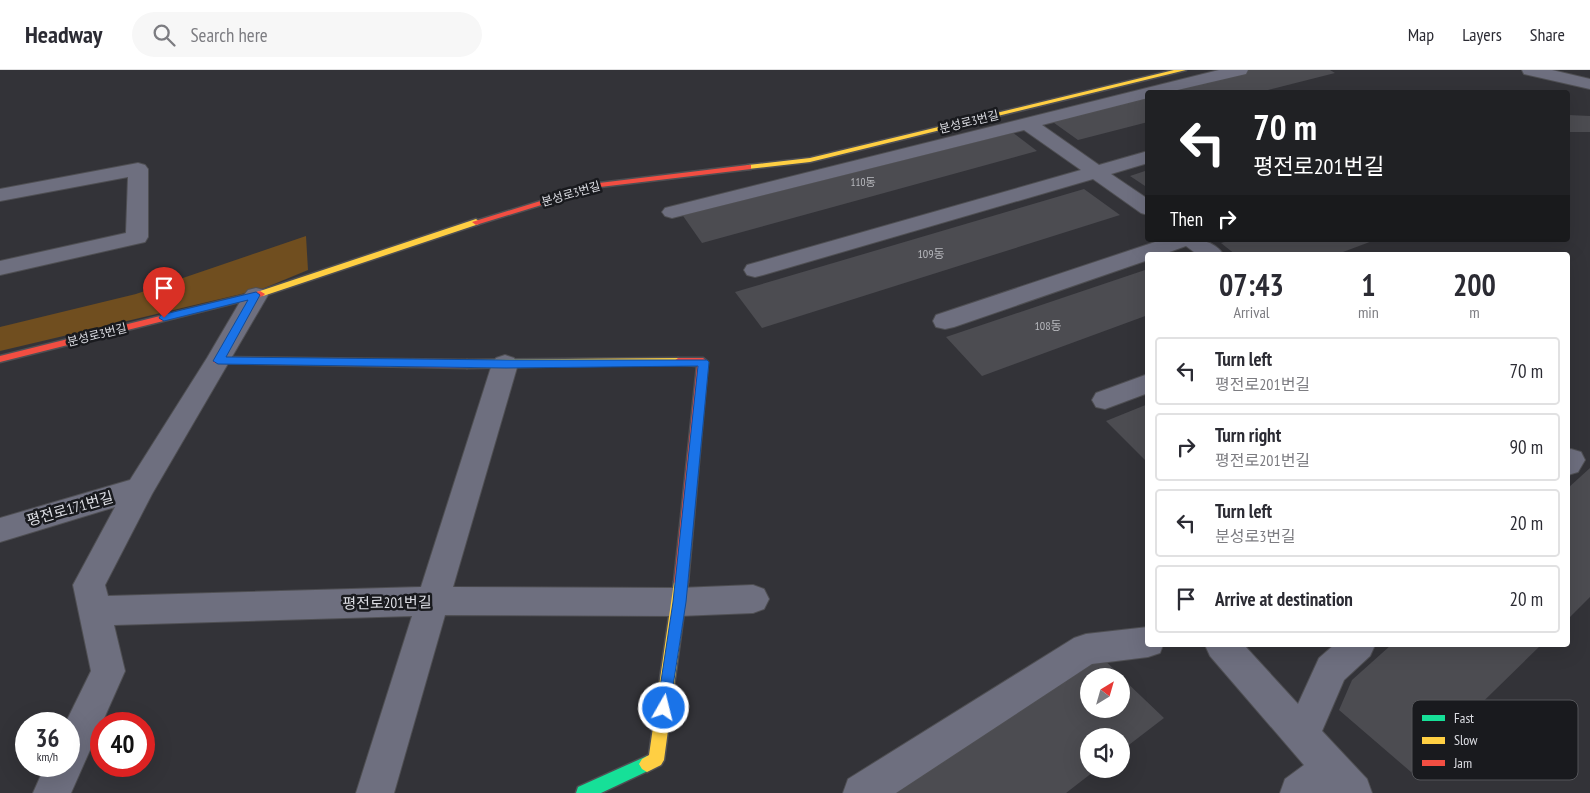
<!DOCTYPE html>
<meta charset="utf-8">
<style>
:root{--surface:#fff;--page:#f7f7f7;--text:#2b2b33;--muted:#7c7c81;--line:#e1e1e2}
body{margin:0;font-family:"PT Sans Narrow","Noto Sans KR",sans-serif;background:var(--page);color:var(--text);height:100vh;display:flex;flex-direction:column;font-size:19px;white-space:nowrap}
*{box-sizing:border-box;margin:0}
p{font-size:16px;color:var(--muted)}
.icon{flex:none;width:28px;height:28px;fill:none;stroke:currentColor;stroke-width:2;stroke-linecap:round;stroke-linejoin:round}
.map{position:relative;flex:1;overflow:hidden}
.side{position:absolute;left:1145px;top:182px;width:425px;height:395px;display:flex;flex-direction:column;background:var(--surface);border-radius:5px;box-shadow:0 5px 20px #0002}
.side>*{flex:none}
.top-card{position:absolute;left:1145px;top:20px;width:425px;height:152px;border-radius:5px;box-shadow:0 5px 20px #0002;background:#202124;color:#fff;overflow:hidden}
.needle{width:32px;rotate:37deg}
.tools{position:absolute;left:1080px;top:598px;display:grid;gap:10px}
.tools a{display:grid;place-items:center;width:50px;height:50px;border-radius:50%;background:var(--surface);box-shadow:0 5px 20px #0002;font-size:25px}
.speed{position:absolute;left:15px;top:642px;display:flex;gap:10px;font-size:25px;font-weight:700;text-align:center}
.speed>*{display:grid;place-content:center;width:65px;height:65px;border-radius:50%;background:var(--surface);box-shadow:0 5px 20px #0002;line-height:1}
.speed small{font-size:12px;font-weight:400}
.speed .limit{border:8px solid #d22;background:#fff;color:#111}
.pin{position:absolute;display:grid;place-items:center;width:42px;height:42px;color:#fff;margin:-51px -21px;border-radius:50% 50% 50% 0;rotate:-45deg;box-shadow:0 0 5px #0007}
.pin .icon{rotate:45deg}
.me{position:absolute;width:55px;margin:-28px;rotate:8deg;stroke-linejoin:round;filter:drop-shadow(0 0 4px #0008)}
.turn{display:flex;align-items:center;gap:18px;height:105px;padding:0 25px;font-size:22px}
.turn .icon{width:65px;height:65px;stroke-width:2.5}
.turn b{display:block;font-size:35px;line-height:42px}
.then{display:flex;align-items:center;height:48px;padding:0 25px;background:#0003;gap:10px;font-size:19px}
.eta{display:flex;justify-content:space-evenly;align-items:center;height:85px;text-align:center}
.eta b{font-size:30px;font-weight:800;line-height:35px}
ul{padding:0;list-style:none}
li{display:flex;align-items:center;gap:15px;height:68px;margin:0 10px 8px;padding:0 15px;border:2px solid var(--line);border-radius:5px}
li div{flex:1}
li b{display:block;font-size:19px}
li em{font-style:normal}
header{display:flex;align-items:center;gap:30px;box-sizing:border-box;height:70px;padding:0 25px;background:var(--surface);border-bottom:1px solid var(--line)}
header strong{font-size:24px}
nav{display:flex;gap:28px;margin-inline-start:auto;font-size:18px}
.search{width:350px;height:45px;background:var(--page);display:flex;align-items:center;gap:12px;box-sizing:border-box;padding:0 18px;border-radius:28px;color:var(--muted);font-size:19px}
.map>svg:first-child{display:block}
.green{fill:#704e1f}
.building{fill:#4c4c51}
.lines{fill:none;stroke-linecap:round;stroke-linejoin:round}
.street-casing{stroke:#4f4f53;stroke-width:2}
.fast-casing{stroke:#4f4f53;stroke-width:3}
.slow-casing{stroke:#4f4f53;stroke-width:3}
.jam-casing{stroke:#4f4f53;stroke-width:3}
.street{fill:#6e6f7f;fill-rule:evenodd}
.fast{fill:#16e098;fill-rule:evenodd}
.slow{fill:#ffcf43;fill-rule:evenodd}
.jam{fill:#f24e42;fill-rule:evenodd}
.route{fill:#1a73e8;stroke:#114b97}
.labels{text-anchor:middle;stroke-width:5;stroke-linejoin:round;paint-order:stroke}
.far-number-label{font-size:11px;fill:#b9babf}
.far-street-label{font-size:12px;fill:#dddee4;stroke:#191a1e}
.number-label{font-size:12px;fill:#b9babf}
.street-label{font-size:15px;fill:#dddee4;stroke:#191a1e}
.key{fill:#191a1e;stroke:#545559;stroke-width:1}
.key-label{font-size:14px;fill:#dddee4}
</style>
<header>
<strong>Headway</strong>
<div class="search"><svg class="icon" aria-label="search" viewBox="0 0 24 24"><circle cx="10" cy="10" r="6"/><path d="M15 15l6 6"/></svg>Search here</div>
<nav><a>Map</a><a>Layers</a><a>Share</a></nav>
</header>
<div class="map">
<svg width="1590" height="723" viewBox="0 0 1590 723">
<rect width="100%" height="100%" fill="#333338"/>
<!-- green -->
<path class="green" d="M306,166L308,200L262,219L0,281V257L136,224Z"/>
<!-- building -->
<path class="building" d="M1244,0H1330L1335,3L1260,22H1159Z
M1148,25V52L1078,70L1050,50Z
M1568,45L1590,46V62H1568Z
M1008,59L1037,81L702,173L681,143Z
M1148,100V118L1130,106Z
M1084,119L1120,145L762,258L735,222Z
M1231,170H1375L1335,185H1236L1221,173Z
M1148,199V245L982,306L946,267Z
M1148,334V393L1106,351Z
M1590,398V527L1568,549V418Z
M1391,575H1541L1411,702L1339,640L1352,610Z
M1093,579L1121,606H1089V639H1121V607L1164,648L1121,681V666H1089V699H1097L1066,723H882Z"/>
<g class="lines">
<defs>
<path id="street" d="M1219,0H1248L1246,4L1169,22H1148V28L1042,55L1099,95L1148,81V93L1111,104L1148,129V145L1141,143L1093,109L763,205L755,207L747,205L744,200L747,195L1081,100L1024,60L672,148L665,146L662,142L665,138Z
M1522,0H1552L1590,9V19L1524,4Z
M138,93L145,95L148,99V167L145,172L0,205V191L126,163L128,107L0,131V119Z
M1161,170C1184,170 1210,164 1224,185H1198L1186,176L1161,185H1148V190L954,257L945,259L936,257L933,251L936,245Z
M256,218L264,220L268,225L152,424L105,515L108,526L421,517L492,294L496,288L505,285L514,288L518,294L453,517L679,518L753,515L764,519L769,529L764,539L753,543L679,546L445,545L394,723H356L412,546L114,555L125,601L71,723H33L45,696H69V654H65L91,601L73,515L115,437L0,472V448L130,410L207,288L244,225L248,220Z
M1148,304V323L1105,339L1096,337L1092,330L1096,323Z
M1571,379L1581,382L1585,390L1578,402L1568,405V380Z
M1148,557V575H1163L1160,583L1148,587L1092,594L896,723H843L848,709L1074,568L1086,564Z
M1205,575H1244L1298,634L1319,588L1334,575H1375L1370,586L1344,610L1322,661L1367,709L1372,723H1280L1285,709L1304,695L1210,586Z"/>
<path id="fast" d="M647,686L652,689L655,694L652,699L601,723H576L578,717Z"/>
<path id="slow" d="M1174,0H1186L810,92L748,99L744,97L748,95L810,88Z
M476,149L480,152L479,154L263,226H257L255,224L257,222Z
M678,288L683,292L682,294L467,298L462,294L467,290Z
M681,506L686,508L688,512L664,690L661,695L647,702L642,699L639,694L642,689L649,685L674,512L676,508Z"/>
<path id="jam" d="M748,95H751V99L600,117L479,154L476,155L472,152L599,113Z
M260,221L265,224L263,226L0,292V286Z
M218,287L467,290L472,294L467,298L214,293L213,291L214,289Z
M678,288H703L708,292L688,512L686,516L681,518L676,516L674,512L697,296L674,294L673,292Z"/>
</defs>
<!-- street casing -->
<use href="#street" class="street-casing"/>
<!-- fast casing -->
<use href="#fast" class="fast-casing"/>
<!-- slow casing -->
<use href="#slow" class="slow-casing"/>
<!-- jam casing -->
<use href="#jam" class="jam-casing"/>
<!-- street -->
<use href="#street" class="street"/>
<!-- fast -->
<use href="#fast" class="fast"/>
<!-- slow -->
<use href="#slow" class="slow"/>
<!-- jam -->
<use href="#jam" class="jam"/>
</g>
<!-- route -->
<path class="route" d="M256,222L260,225L226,287L506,290H707L709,292L686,532L669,642L664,645L659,642L657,638L673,532L698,296L506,298L218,294L213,291L248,230L164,251L159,248L161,245Z"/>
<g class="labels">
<!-- far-number labels -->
<g class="far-number-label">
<text x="863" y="116">110동</text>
</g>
<!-- far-street labels -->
<g class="far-street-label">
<text transform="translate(969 52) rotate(-14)" y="4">분성로3번길</text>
<text transform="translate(571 124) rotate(-16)" y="4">분성로3번길</text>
<text transform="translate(97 265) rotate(-14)" y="4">분성로3번길</text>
</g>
<!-- number labels -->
<g class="number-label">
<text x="931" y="188">109동</text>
<text x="1048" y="260">108동</text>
</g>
<!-- street labels -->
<g class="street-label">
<text transform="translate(70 439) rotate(-16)" y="5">평전로171번길</text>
<text transform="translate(387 533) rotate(-1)" y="5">평전로201번길</text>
</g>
</g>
<!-- legend -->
<rect x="1412" y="630" width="166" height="80" rx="8" class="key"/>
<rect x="1422" y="645" width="23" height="6" fill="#16e098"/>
<rect x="1422" y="667" width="23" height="7" fill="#ffcf43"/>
<rect x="1422" y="690" width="23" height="6" fill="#f24e42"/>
<g class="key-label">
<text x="1454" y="653">Fast</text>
<text x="1454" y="675">Slow</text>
<text x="1454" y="698">Jam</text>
</g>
</svg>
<div class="tools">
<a><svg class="needle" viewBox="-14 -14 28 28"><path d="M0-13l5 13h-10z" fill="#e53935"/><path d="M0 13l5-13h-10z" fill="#7c7c81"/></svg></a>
<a><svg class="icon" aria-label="sound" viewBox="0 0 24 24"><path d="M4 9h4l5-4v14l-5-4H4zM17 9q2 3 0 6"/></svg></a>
</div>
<div class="speed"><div>36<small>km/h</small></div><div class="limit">40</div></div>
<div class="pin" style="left:164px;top:248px;background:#d93025"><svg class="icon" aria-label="arrive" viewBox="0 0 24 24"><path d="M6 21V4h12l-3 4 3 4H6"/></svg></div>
<svg class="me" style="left:664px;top:638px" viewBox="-20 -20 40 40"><circle r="17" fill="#1a73e8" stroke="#fff" stroke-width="3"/><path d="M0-11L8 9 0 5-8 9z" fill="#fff"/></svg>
<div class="top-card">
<div class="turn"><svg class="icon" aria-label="left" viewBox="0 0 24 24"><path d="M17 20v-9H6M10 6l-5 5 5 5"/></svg><div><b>70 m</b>평전로201번길</div></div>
<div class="then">Then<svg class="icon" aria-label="right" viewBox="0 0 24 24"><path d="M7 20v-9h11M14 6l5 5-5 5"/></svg></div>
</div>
<section class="side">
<div class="eta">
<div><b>07:43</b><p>Arrival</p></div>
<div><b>1</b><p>min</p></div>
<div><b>200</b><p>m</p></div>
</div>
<ul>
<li><svg class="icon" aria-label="left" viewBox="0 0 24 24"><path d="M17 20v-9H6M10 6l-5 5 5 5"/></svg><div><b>Turn left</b><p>평전로201번길</p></div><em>70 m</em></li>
<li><svg class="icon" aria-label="right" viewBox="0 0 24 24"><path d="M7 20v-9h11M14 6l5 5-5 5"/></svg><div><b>Turn right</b><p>평전로201번길</p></div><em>90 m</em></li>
<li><svg class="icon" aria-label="left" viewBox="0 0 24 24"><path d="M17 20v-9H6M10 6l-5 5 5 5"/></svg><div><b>Turn left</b><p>분성로3번길</p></div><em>20 m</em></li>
<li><svg class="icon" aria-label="arrive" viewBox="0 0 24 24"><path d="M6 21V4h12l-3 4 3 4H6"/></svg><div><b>Arrive at destination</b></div><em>20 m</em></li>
</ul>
</section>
</div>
